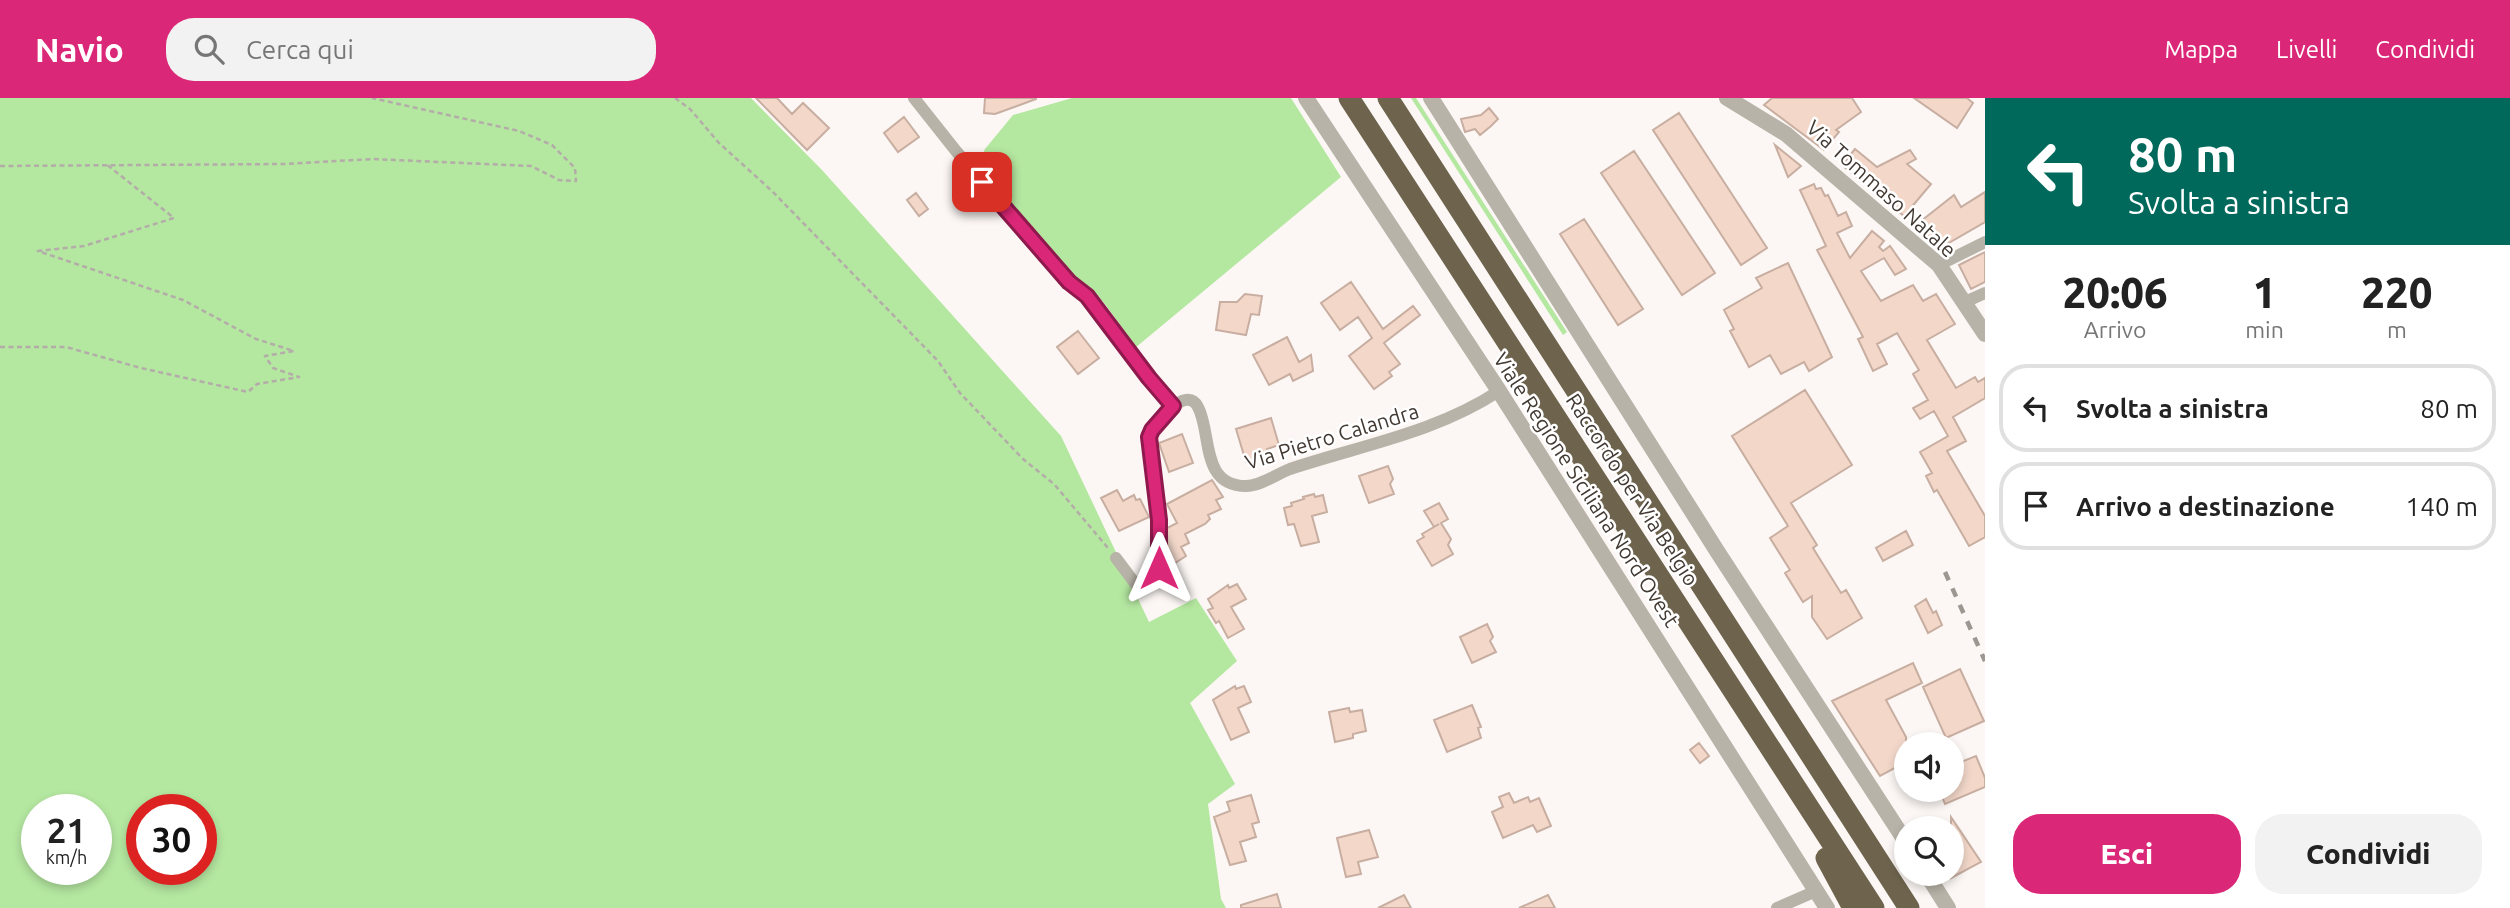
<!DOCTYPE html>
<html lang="it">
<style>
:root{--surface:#fff;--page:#f2f2f2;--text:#222;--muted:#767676;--line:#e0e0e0;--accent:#db2777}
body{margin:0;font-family:Ubuntu,sans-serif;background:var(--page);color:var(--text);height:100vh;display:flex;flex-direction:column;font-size:26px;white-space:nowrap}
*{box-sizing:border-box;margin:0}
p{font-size:23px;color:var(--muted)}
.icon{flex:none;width:38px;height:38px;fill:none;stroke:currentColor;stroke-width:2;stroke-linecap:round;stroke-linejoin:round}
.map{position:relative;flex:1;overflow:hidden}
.details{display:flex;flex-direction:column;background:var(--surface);width:525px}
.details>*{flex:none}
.banner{background:#00695c;color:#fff;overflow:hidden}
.fabs{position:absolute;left:1894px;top:634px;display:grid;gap:14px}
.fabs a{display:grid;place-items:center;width:70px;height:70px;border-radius:50%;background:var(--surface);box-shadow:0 4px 10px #0003;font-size:35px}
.speed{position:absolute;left:21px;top:696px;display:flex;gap:14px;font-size:35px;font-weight:700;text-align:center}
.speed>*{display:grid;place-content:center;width:91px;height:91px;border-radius:50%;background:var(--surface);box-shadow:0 4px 10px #0003;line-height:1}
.speed small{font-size:18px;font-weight:400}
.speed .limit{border:10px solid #d22;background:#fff;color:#111}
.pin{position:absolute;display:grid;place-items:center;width:60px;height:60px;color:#fff;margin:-30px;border-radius:14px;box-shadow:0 4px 10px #0006}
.me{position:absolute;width:77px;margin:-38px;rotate:0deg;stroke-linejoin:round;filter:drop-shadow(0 0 5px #0008)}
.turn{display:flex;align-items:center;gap:24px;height:147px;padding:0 28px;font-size:32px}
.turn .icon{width:91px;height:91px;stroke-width:2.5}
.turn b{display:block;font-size:49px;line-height:60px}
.eta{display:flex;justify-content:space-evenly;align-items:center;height:119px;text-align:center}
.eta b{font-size:42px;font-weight:800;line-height:49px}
.primary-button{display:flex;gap:14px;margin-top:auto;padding:14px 28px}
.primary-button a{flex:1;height:80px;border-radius:28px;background:var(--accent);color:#fff;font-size:28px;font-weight:800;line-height:80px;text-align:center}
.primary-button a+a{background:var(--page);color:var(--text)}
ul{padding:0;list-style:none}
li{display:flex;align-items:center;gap:21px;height:88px;margin:0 14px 10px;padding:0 14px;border:4px solid var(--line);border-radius:28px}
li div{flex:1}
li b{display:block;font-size:26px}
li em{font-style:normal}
header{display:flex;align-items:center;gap:42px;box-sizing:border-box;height:98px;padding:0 35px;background:var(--accent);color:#fff}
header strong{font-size:33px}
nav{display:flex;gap:38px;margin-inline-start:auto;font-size:24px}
.search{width:490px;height:63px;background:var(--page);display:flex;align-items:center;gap:18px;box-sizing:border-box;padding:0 24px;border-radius:28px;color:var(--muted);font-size:26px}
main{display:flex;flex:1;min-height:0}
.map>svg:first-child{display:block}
.green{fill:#b4e7a0;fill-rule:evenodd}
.building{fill:#f3d8ca;stroke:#c8aea1;stroke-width:2}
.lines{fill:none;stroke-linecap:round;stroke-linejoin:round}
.path{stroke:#b3aca8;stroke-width:2.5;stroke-dasharray:5 3.5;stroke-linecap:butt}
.minor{stroke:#b8b3a8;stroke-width:12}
.tertiary{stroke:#b8b3a8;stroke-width:16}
.motorway{stroke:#6e644e;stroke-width:21}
.rail{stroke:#9d9691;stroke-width:4.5;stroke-dasharray:9 9;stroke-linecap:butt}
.route-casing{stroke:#8e194d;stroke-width:18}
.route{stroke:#db2777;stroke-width:12}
.labels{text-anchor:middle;stroke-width:5;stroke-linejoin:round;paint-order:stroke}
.street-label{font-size:21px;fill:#423932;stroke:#fff}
</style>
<header>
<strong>Navio</strong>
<div class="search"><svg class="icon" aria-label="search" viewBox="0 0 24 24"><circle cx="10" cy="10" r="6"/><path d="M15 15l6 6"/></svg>Cerca qui</div>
<nav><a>Mappa</a><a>Livelli</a><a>Condividi</a></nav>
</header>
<main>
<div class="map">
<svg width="1985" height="810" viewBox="0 0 1985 810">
<rect width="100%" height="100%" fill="#fcf7f4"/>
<!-- green -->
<path class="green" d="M0,0H751L822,72L1061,338L1149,524L1196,500L1237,563L1190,605L1235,686L1208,706L1221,801L1226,810H0ZM37,712H96V772H37ZM142,712H201V772H142Z
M1072,0H1291L1341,79L1135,250C1115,221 1101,192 1069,175L978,66L985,51L1013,17Z
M1411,0H1416L1567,234L1563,237Z"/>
<!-- building -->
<path class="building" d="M756,0H777L792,16L803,5L829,30L807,52Z
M985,0H1036V1L995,16L984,15Z
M1772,0H1852L1861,14L1836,32L1839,34L1824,52L1764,7Z
M1914,0H1967L1973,5L1957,30Z
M1489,10L1498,21L1491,28L1480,37L1475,31L1465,34L1461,21L1481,17Z
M1679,15L1767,150L1741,167L1653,32Z
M904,19L919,39L898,54L884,35Z
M1775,47L1801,68L1788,79Z
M1855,51L1877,69L1910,52L1916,61L1907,66L1931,86L1904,118L1842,67Z
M1634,53L1715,175L1682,197L1601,75Z
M1814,86L1816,91L1821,90L1825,98L1828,97L1838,118L1846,114L1852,128L1837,135L1850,160L1872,133L1884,143L1879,149L1883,153L1890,148L1906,171L1895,177L1884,160L1861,173L1881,203L1913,187L1923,203L1936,196L1955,226L1927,242L1956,290L1975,279L1978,284L1985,280V300L1953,319L1966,343L1947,353L1985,418V439L1969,448L1937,392L1934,394L1926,378L1932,375L1920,354L1948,338L1934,313L1920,321L1913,310L1928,302L1913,276L1919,272L1897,235L1877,246L1887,266L1873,273L1858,241L1863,239L1817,152L1826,148L1800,92Z
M1985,94V124L1940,150L1916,127L1954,97L1961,109Z
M916,95L928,111L919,118L907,102Z
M1584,121L1643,211L1618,227L1560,136Z
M1985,154V184L1971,191L1959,167Z
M1788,165L1832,259L1809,273L1804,264L1781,276L1770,257L1749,269L1730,233L1734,231L1724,212L1762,190L1756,180Z
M1351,184L1383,231L1413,208L1420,217L1384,245L1400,266L1389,274L1392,278L1374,291L1349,258L1372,240L1358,219L1340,232L1321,205Z
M1245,196L1262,198L1259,217L1251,216L1246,237L1216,232L1220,204H1237Z
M1078,233L1099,260L1078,276L1057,249Z
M1287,239L1299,264L1311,257L1313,273L1293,283L1290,276L1269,287L1253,257Z
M1805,292L1852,367L1791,405L1817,447L1813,450L1841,495L1846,492L1862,520L1827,541L1812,519V498L1803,504L1785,475L1790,472L1770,440L1788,428L1732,338Z
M1271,320L1279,347L1267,351L1269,356L1246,364L1236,331Z
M1182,336L1193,365L1169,374L1159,345Z
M1388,368L1393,381L1390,386L1394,396L1369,405L1359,378Z
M1212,382L1223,399L1216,402L1221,411L1208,417L1210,421L1205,426L1185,436L1189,445L1181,449L1186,458L1172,467L1167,446V430L1177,425L1167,406Z
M1117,392L1123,403L1134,397L1136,402L1140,401L1149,419L1119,433L1101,400Z
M1314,396L1315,399L1323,397L1327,414L1312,418L1319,444L1301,448L1294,426L1288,427L1284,410L1292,408L1291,405L1304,401L1303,399Z
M1439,405L1448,421L1441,425L1451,441L1448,447L1453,456L1432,468L1417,443L1424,439L1422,436L1439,426L1434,429L1424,413Z
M1906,433L1913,447L1883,463L1876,450Z
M1237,486L1246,501L1231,509L1244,531L1228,540L1219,523L1216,525L1208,512L1213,510L1208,501L1228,487L1229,490Z
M1926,501L1933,515L1936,513L1942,527L1928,535L1915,508Z
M1487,526L1493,539L1490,543L1496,554L1472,565L1460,539Z
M1913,565L1922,585L1886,602L1906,639V664L1880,678L1832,603Z
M1960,571L1984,623L1946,640L1923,589Z
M1235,588L1236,591L1244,588L1251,604L1238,610L1249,634L1231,642L1213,602Z
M1472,607L1481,629L1478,630L1481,640L1447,654L1434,622Z
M1349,610L1350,614L1362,612L1366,633L1353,636V640L1335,644L1329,614Z
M1699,645L1709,658L1700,665L1690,652Z
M1976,658L1985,680V689L1945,706L1939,691H1951V668Z
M1509,695L1514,705L1528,699L1530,704L1539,700L1551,728L1537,734L1533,727L1503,740L1492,714L1503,709L1499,699Z
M1251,697L1259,724L1252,726L1256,739L1240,744L1246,763L1230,767L1214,719L1230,713L1227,704Z
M1951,719L1981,764L1951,780Z
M1369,732L1378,759L1358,764L1361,776L1346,779L1337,740Z
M1277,796L1281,810H1241V807Z
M1404,797L1411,810H1378Z
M1548,797L1555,810H1519Z"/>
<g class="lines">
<!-- path -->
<path class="path" d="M675,0L690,11L719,45L772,93L938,263L960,295L1023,361L1054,386L1108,450
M0,68L284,66L373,61L531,68L559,82L576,83L575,70L552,47L519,33L372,0
M0,249H66L141,270L248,294L257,286L299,279L273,270L265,258L294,253L256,241L183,202L38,153L84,148L174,120L106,66"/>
<!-- minor -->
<path class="minor" d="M914,0L956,53L1069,184L1087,198L1149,280L1173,308
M1939,167L1985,144
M1965,204L1985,195
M1116,460L1137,488L1142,490L1155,484L1157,480L1159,422L1149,339C1154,327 1186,285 1198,309C1212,335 1200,388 1246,388C1260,388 1277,376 1290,371C1362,347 1435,335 1499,293
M1777,810L1816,793"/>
<!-- tertiary -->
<path class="tertiary" d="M1306,0L1499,293L1827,810
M1431,0L1717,453L1906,744
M1727,0L1786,36L1939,167L1985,236
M1926,775L1948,810"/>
<!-- motorway -->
<path class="motorway" d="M1349,0L1874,810
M1388,0L1909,810
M1826,760L1853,810"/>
<!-- rail -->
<path class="rail" d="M1945,474L1985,563"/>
</g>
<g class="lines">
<defs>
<path id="route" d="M982,84L1069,184L1087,198L1149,280L1173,308L1152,332L1149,339L1159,422V470"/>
</defs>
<!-- route casing -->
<use href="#route" class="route-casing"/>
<!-- route -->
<use href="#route" class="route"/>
</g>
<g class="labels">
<!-- street labels -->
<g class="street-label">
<text transform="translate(1881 91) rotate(42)" y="7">Via Tommaso Natale</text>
<text transform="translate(1332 339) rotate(-17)" y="7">Via Pietro Calandra</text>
<text transform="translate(1586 392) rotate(57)" y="7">Viale Regione Siciliana Nord Ovest</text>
<text transform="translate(1632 392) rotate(57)" y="7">Raccordo per Via Belgio</text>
</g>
</g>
</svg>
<div class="fabs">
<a><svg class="icon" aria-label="sound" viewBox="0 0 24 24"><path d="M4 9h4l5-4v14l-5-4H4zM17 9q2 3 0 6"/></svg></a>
<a><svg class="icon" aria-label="search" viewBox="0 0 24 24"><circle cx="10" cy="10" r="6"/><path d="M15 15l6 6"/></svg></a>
</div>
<div class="speed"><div>21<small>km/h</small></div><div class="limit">30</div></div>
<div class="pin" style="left:982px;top:84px;background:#d93025"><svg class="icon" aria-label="arrive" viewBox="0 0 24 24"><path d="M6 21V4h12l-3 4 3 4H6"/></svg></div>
<svg class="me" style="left:1159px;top:470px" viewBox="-20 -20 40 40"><path d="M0-17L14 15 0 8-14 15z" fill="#db2777" stroke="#fff" stroke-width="4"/></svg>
</div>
<section class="details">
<div class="banner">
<div class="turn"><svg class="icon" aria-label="left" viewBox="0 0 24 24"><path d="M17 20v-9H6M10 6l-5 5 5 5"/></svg><div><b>80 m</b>Svolta a sinistra</div></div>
</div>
<div class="eta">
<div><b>20:06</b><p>Arrivo</p></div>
<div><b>1</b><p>min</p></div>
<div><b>220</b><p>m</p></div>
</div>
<ul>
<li><svg class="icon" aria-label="left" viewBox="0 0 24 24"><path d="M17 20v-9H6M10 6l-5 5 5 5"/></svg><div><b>Svolta a sinistra</b></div><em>80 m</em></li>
<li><svg class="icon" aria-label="arrive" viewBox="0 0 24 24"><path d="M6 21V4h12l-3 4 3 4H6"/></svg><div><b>Arrivo a destinazione</b></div><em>140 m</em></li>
</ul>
<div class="primary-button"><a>Esci</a><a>Condividi</a></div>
</section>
</main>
